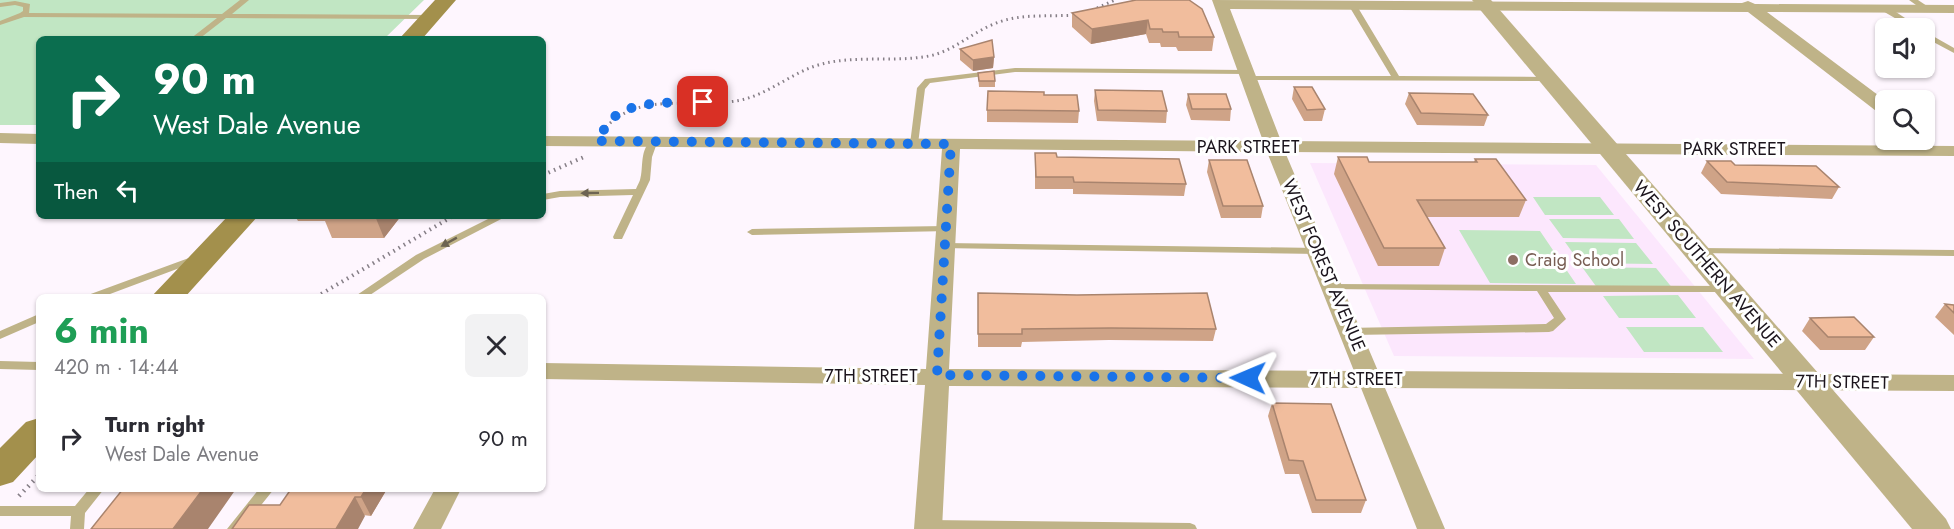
<!DOCTYPE html>
<meta charset="utf-8">
<style>
:root{--surface:#fff;--page:#f2f2f3;--text:#2b2b33;--muted:#7c7c81}
body{margin:0;font-family:Jost,sans-serif;background:var(--page);color:var(--text);height:100vh;display:flex;flex-direction:column;font-size:22px;white-space:nowrap}
*{box-sizing:border-box;margin:0}
p{font-size:20px;color:var(--muted)}
.icon{flex:none;width:33px;height:33px;fill:none;stroke:currentColor;stroke-width:2;stroke-linecap:round;stroke-linejoin:round}
.map{position:relative;flex:1;overflow:hidden}
.panel{position:absolute;left:36px;top:294px;width:510px;height:198px;display:flex;flex-direction:column;background:var(--surface);border-radius:9px;box-shadow:0 2px 4px #0004}
.panel>*{flex:none}
.top-card{position:absolute;left:36px;top:36px;width:510px;height:183px;border-radius:9px;box-shadow:0 2px 4px #0004;background:#0b6e4f;color:#fff;overflow:hidden}
.fabs{position:absolute;left:1875px;top:18px;display:grid;gap:12px}
.fabs a{display:grid;place-items:center;width:60px;height:60px;border-radius:9px;background:var(--surface);box-shadow:0 2px 4px #0004;font-size:30px}
.pin{position:absolute;display:grid;place-items:center;width:51px;height:51px;color:#fff;margin:-26px;border-radius:12px;box-shadow:0 3px 9px #0006}
.me{position:absolute;width:66px;margin:-33px;rotate:271deg;stroke-linejoin:round;filter:drop-shadow(0 0 4px #0008)}
.turn{display:flex;align-items:center;gap:21px;height:126px;padding:0 18px;font-size:27px}
.turn .icon{width:78px;height:78px;stroke-width:2.5}
.turn b{display:block;font-size:42px;line-height:51px}
.then{display:flex;align-items:center;height:57px;padding:0 18px;background:#0003;gap:12px;font-size:22px}
.round{display:grid;place-items:center;flex:none;width:63px;height:63px;border-radius:9px;background:var(--page)}
.summary{display:flex;align-items:center;justify-content:space-between;height:102px;padding:0 18px}
h1{font-size:36px;font-weight:700;line-height:45px;color:#1e9e55}
ul{padding:0;list-style:none}
li{display:flex;align-items:center;gap:18px;height:84px;padding:0 18px}
li div{flex:1}
li b{display:block;font-size:22px}
li em{font-style:normal}
.map>svg:first-child{display:block}
.built{fill:#fce7fd}
.green{fill:#c1e6c3}
.lines{fill:none;stroke-linecap:round;stroke-linejoin:round}
.path-far2{stroke:#867f87;stroke-width:3;stroke-dasharray:1.5 4;stroke-linecap:butt}
.path-far1{stroke:#867f87;stroke-width:4;stroke-dasharray:1.5 4.5;stroke-linecap:butt}
.path{stroke:#867f87;stroke-width:4.5;stroke-dasharray:1.5 5;stroke-linecap:butt}
.service{fill:#bfb388;fill-rule:evenodd}
.minor{fill:#bfb388;fill-rule:evenodd}
.tertiary{fill:#bfb388;fill-rule:evenodd}
.secondary{fill:#a3904c;fill-rule:evenodd}
.wall{fill:#cfa387}
.shaded-wall{fill:#a9846e}
.building{fill:#f1bd9d;stroke:#a9846e;stroke-width:1.5}
.oneway{fill:#6d6452}
.route{stroke:#1a73e8;stroke-width:10;stroke-dasharray:0 18}
.education-dot{fill:#8d6e63;stroke:#fff;stroke-width:2}
.labels{text-anchor:middle;stroke-width:6;stroke-linejoin:round;paint-order:stroke}
.street-label{font-size:18px;fill:#1b141c;stroke:#fff}
.education-label{font-size:18px;fill:#785e54;stroke:#fff;text-anchor:start}
</style>
<div class="map">
<svg width="1954" height="529" viewBox="0 0 1954 529">
<rect width="100%" height="100%" fill="#fef6fe"/>
<!-- built -->
<path class="built" d="M1310,163L1596,165L1754,359L1394,356Z"/>
<!-- green -->
<path class="green" d="M0,0H424L384,39H39V125H0Z
M1533,197H1600L1614,215H1545Z
M1549,219H1619L1634,239L1563,238Z
M1459,230L1540,231L1576,284L1490,283Z
M1565,242L1636,243L1653,264L1580,263Z
M1582,267L1656,268L1674,290L1598,289Z
M1678,295L1696,318H1619L1603,296Z
M1626,327H1703L1723,352H1644Z"/>
<g class="lines">
<!-- path-far2 -->
<path class="path-far2" d="M1097,8L1115,0
M606,127C642,90 695,110 741,100C768,94 789,75 815,66C852,54 891,63 929,56C954,51 971,33 994,24C1019,13 1048,17 1075,15"/>
<!-- path-far1 -->
<path class="path-far1" d="M543,175L584,157
M316,297L453,216"/>
<!-- path -->
<path class="path" d="M19,496L39,475"/>
<!-- service -->
<path class="service" d="M240,0H249L232,14L430,15L434,17L430,19L226,18L199,39H190L217,18L24,17L0,25V21L20,13L23,11V7L15,5L0,7V3L15,1L30,4L29,13L222,14Z
M1909,0H1918L1930,8L1923,10Z
M1350,4L1357,6L1399,76L1549,77L1553,79L1549,81L1244,80L1243,78L1247,76H1391L1349,6Z
M1881,6H1887L1920,28H1912L1881,10Z
M1924,31L1954,48V53L1924,37Z
M1015,68L1245,70L1249,72L1245,74L1015,72L930,83L925,89L918,144L917,146H911L910,144L917,88L925,79Z
M653,140L657,143L652,157L650,180L622,239H614L613,237L633,195L560,197L543,200V194L560,191L636,189C637,186 639,183 640,180C644,167 639,148 653,140Z
M494,216H507L424,259L367,297H354L416,255Z
M946,226L950,227L951,229L950,231L752,235L747,232L752,229Z
M945,243L1318,248L1323,251L1318,254L941,248L940,246Z
M1699,248L1954,250V256L1695,253L1694,251L1695,249Z
M197,255L201,256L202,258L201,260L102,297H87L88,295Z
M1333,284L1725,286L1730,289L1725,292H1548L1566,319L1553,331L1549,332L1351,335L1347,334L1345,331L1347,328L1546,324L1554,318L1537,291L1329,289L1328,287L1329,285Z
M39,314V322L0,339V331Z
M0,361L39,362V370L0,369Z
M89,489H104L85,513L84,529H70L71,516H0V506H75Z
M259,489H274L242,529H227Z
M929,520L1190,523L1195,525L1197,529H924L922,526L924,522Z"/>
<!-- minor -->
<path class="minor" d="M1212,0L1742,3L1748,1L1755,4L1954,5V13L1767,12L1886,101V115L1880,114L1748,12L1230,9L1281,141L1954,146V156L1285,152L1378,371L1954,375V391L1385,388L1445,529H1417L1361,388L949,386L942,529H914L925,385L543,379V363L926,369L942,149L543,146V136L1263,141ZM960,149L1267,152L1354,371L949,369Z
M0,133L39,134V144L0,143Z
M435,489H461L441,529H413Z"/>
<!-- tertiary -->
<path class="tertiary" d="M1472,0H1491L1946,519L1951,529H1912Z"/>
<!-- secondary -->
<path class="secondary" d="M435,0H456L422,39H399Z
M228,216H258L185,297H151Z
M39,418V454L13,482L0,486V448L26,422Z"/>
</g>
<!-- wall -->
<path class="wall" d="M1136,0L1214,37L1212,51H1178L1176,47H1161L1160,43H1149L1146,34L1091,44L1072,27V13Z
M960,49L994,57L993,68L973,71L960,60Z
M978,73L995,81V87H979Z
M1294,87L1325,109L1322,121H1304L1292,99Z
M1095,90L1167,111L1166,123L1097,121L1094,101Z
M1409,93L1488,115L1484,126L1417,125L1405,104Z
M1188,94L1231,109L1230,121L1191,120L1186,105Z
M1044,95L1079,111L1078,123L987,122V110Z
M1035,153L1186,184L1184,196L1073,194V189H1035Z
M1338,157L1369,162H1474L1475,159L1526,200L1519,217H1427L1445,248L1439,266H1378L1334,174Z
M1209,160L1263,206L1261,218H1221L1207,172Z
M1707,161L1735,165L1839,187L1832,199L1721,194L1701,173Z
M295,216H401L384,238H332L325,221H298Z
M978,293L1216,329L1213,341L1109,340L1022,342L1021,347H978Z
M1945,304L1954,305V335L1935,317Z
M1810,318L1874,337L1865,350H1820L1802,331Z
M1272,403L1366,500L1361,513H1312L1299,474H1285L1268,416Z
M387,489L371,516L280,505Z"/>
<!-- shaded-wall -->
<path class="shaded-wall" d="M1148,20L1146,34L1091,44L1092,29Z
M994,57L993,68L973,71V60Z
M375,216H401L384,238Z
M203,489H236L208,529H173Z
M366,489H387L371,516L361,497Z
M355,497L365,516L358,529H336Z"/>
<!-- building -->
<path class="building" d="M1136,0H1189L1202,9L1214,37H1179L1178,32H1163L1162,29H1150L1148,20L1092,29L1072,13Z
M992,40L994,57L973,60L960,49Z
M994,71L995,81H979L978,73Z
M1294,87H1312L1325,109L1307,110Z
M1095,90L1162,91L1167,111L1098,110Z
M988,91L1044,92V95H1077L1079,111L987,110Z
M1409,93L1473,94L1488,115L1421,113Z
M1188,94H1226L1231,109H1192Z
M1035,153H1056L1057,157L1179,159L1186,184L1074,182L1073,177H1036Z
M1338,157H1367L1369,162H1477L1475,159H1496L1526,200H1417L1445,248H1384Z
M1209,160H1247L1263,206H1223Z
M1707,161H1731L1735,165L1816,166L1839,187L1727,182Z
M978,293L1077,295L1207,293L1216,329L1111,328L1022,329V334H978Z
M1945,304L1954,305V313Z
M1854,317L1874,337H1828L1810,318Z
M1272,403L1331,404L1366,500H1316L1303,461L1289,460Z
M123,489H203L173,529H91Z
M291,489H366L361,497H355L336,529H232L249,505H280Z"/>
<!-- one-way arrows -->
<defs><path id="oneway-solid" d="M-6-.8H1V-3.2L6.5 0L1 3.2V.8H-6Z" transform="scale(1.5)"/></defs>
<g class="oneway">
<use href="#oneway-solid" transform="translate(590 193) rotate(179)"/>
<use href="#oneway-solid" transform="translate(449 242) rotate(151)"/>
</g>
<g class="lines">
<!-- route -->
<path class="route" d="M703,102C675,103 630,99 610,121C605,127 601,135 597,141L951,144L937,375L1248,378"/>
</g>
<!-- markers -->
<circle class="education-dot" cx="1513" cy="260" r="6"/>
<g class="labels">
<!-- street labels -->
<g class="street-label">
<text x="1248" y="153">PARK STREET</text>
<text x="1734" y="155">PARK STREET</text>
<text transform="translate(1707 264) rotate(49)" y="6">WEST SOUTHERN AVENUE</text>
<text transform="translate(1324 265) rotate(67)" y="6">WEST FOREST AVENUE</text>
<text x="871" y="382">7TH STREET</text>
<text x="1356" y="385">7TH STREET</text>
<text transform="translate(1842 382) rotate(1)" y="6">7TH STREET</text>
</g>
<!-- education labels -->
<g class="education-label">
<text x="1525" y="266">Craig School</text>
</g>
</g>
</svg>
<div class="fabs">
<a><svg class="icon" aria-label="sound" viewBox="0 0 24 24"><path d="M4 9h4l5-4v14l-5-4H4zM17 9q2 3 0 6"/></svg></a>
<a><svg class="icon" aria-label="search" viewBox="0 0 24 24"><circle cx="10" cy="10" r="6"/><path d="M15 15l6 6"/></svg></a>
</div>
<div class="pin" style="left:703px;top:102px;background:#d93025"><svg class="icon" aria-label="arrive" viewBox="0 0 24 24"><path d="M6 21V4h12l-3 4 3 4H6"/></svg></div>
<svg class="me" style="left:1248px;top:378px" viewBox="-20 -20 40 40"><path d="M0-17L14 15 0 8-14 15z" fill="#1a73e8" stroke="#fff" stroke-width="4"/></svg>
<div class="top-card">
<div class="turn"><svg class="icon" aria-label="right" viewBox="0 0 24 24"><path d="M7 20v-9h11M14 6l5 5-5 5"/></svg><div><b>90 m</b>West Dale Avenue</div></div>
<div class="then">Then<svg class="icon" aria-label="left" viewBox="0 0 24 24"><path d="M17 20v-9H6M10 6l-5 5 5 5"/></svg></div>
</div>
<section class="panel">
<div class="summary"><div><h1>6 min</h1><p>420 m · 14:44</p></div><a class="round"><svg class="icon" aria-label="close" viewBox="0 0 24 24"><path d="M6 6l12 12M18 6L6 18"/></svg></a></div>
<ul>
<li><svg class="icon" aria-label="right" viewBox="0 0 24 24"><path d="M7 20v-9h11M14 6l5 5-5 5"/></svg><div><b>Turn right</b><p>West Dale Avenue</p></div><em>90 m</em></li>
</ul>
</section>
</div>
